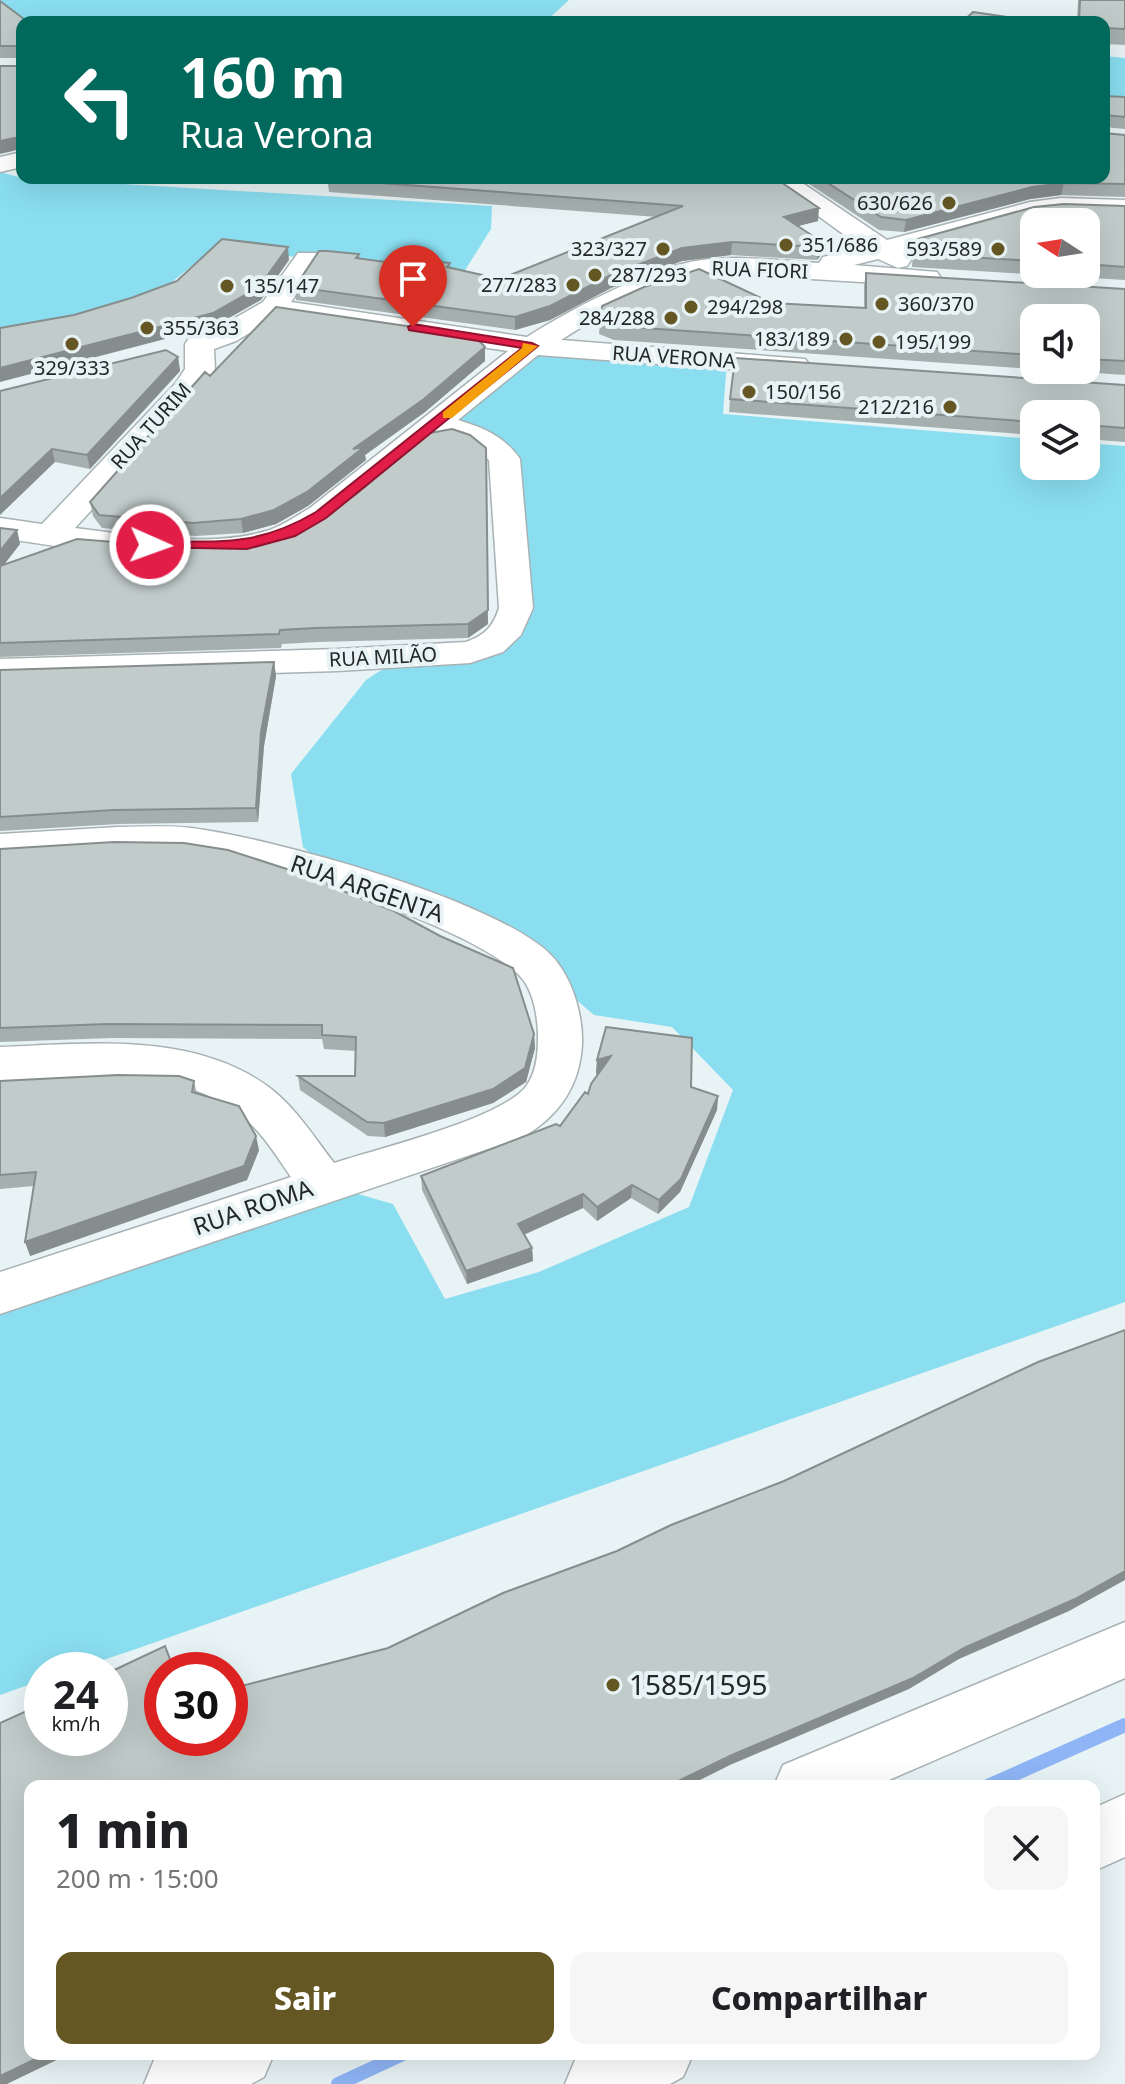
<!DOCTYPE html>
<html lang="pt">
<meta charset="utf-8">
<style>
:root{--surface:#fff;--page:#f6f6f6;--text:#202124;--muted:#757577;--accent:#655724}
body{margin:0;font-family:"Noto Sans",sans-serif;background:var(--page);color:var(--text);height:100vh;display:flex;flex-direction:column;font-size:30px;white-space:nowrap}
*{box-sizing:border-box;margin:0}
p{font-size:26px;color:var(--muted)}
.icon{flex:none;width:44px;height:44px;fill:none;stroke:currentColor;stroke-width:2;stroke-linecap:round;stroke-linejoin:round}
.map{position:relative;flex:1;overflow:hidden}
.details{position:absolute;left:24px;top:1780px;width:1076px;height:280px;display:flex;flex-direction:column;background:var(--surface);border-radius:16px;box-shadow:0 8px 32px #0002}
.details>*{flex:none}
.hud{position:absolute;left:16px;top:16px;width:1094px;height:168px;border-radius:16px;box-shadow:0 8px 32px #0002;background:#00695c;color:#fff;overflow:hidden}
.needle{width:52px;rotate:282deg}
.tools{position:absolute;left:1020px;top:208px;display:grid;gap:16px}
.tools a{display:grid;place-items:center;width:80px;height:80px;border-radius:16px;background:var(--surface);box-shadow:0 8px 32px #0002;font-size:40px}
.speed{position:absolute;left:24px;top:1652px;display:flex;gap:16px;font-size:40px;font-weight:700;text-align:center}
.speed>*{display:grid;place-content:center;width:104px;height:104px;border-radius:50%;background:var(--surface);box-shadow:0 8px 32px #0002;line-height:1}
.speed small{font-size:20px;font-weight:400}
.speed .limit{border:12px solid #d22;background:#fff;color:#111}
.pin{position:absolute;display:grid;place-items:center;width:68px;height:68px;color:#fff;margin:-82px -34px;border-radius:50% 50% 50% 0;rotate:-45deg;box-shadow:0 0 8px #0007}
.pin .icon{rotate:45deg}
.me{position:absolute;width:88px;margin:-44px;rotate:92deg;stroke-linejoin:round;filter:drop-shadow(0 0 6px #0008)}
.turn{display:flex;align-items:center;gap:28px;height:168px;padding:0 32px;font-size:36px}
.turn .icon{width:104px;height:104px;stroke-width:2.5}
.turn b{display:block;font-size:56px;line-height:68px}
.round{display:grid;place-items:center;flex:none;width:84px;height:84px;border-radius:16px;background:var(--page)}
.headline{display:flex;align-items:center;justify-content:space-between;height:136px;padding:0 32px}
h1{font-size:48px;font-weight:800;line-height:60px}
.action{display:flex;gap:16px;margin-top:auto;padding:16px 32px}
.action a{flex:1;height:92px;border-radius:16px;background:var(--accent);color:#fff;font-size:32px;font-weight:800;line-height:92px;text-align:center}
.action a+a{background:var(--page);color:var(--text)}
.map>svg:first-child{display:block}
.green{fill:#8adef0}
.lines{fill:none;stroke-linecap:round;stroke-linejoin:round}
.stream{stroke:#8fb5f6;stroke-width:14}
.minor-casing{stroke:#a8b2b4;stroke-width:3}
.minor{fill:#fff;fill-rule:evenodd}
.wall{fill:#a5afae;fill-rule:evenodd}
.shaded-wall{fill:#868e8d}
.building{fill:#c0cbca;stroke:#868e8d;stroke-width:2}
.route{fill:#e11d48;stroke:#92132f;stroke-width:2}
.slow{fill:#f59e0b}
.poi-dot{fill:#655724;stroke:#e8f3f5;stroke-width:3}
.labels{text-anchor:middle;stroke-width:8;stroke-linejoin:round;paint-order:stroke}
.far-poi-label{font-size:20px;fill:#232728;stroke:#e8f3f5;text-anchor:start}
.far-street-label{font-size:20px;fill:#232728;stroke:#e8f3f5}
.street-label{font-size:24px;fill:#232728;stroke:#e8f3f5}
.near-poi-label{font-size:28px;fill:#232728;stroke:#e8f3f5;text-anchor:start}
</style>
<div class="map">
<svg width="1125" height="2084" viewBox="0 0 1125 2084">
<rect width="100%" height="100%" fill="#e8f3f5"/>
<!-- green -->
<path class="green" d="M0,0H569L545,22H22L0,10Z
M1104,56L1125,58V109L1104,107Z
M0,172L22,178L492,206L491,229L462,275L214,248L162,290L0,337Z
M532,346L727,361L723,414L1034,439V466H1086V443L1125,446V1302L133,1650L73,1670H42V1680L0,1695V1292L323,1184L393,1204L445,1299L539,1272L689,1207L733,1090L672,1027L594,1015L533,963L344,881L303,847L291,774L366,680L403,656L504,635V460L437,424Z"/>
<g class="lines">
<!-- stream -->
<path class="stream" d="M988,1786L1125,1725
M338,2084L403,2054"/>
<defs>
<path id="minor" d="M22,152V167L0,172V157Z
M766,178H795L887,240L1030,202L1061,198L1125,200V216L1061,214L1031,217L904,252L911,260L907,266L898,268L878,259L854,265L937,272L941,278L937,284L927,286L731,274C675,278 608,309 561,340L805,359L810,365L805,371L795,374L538,355L458,420C484,428 504,436 520,459L533,608L521,635L503,652L470,663L337,671L0,681V659L337,649L466,642C485,635 493,627 499,608L489,460L472,446L440,435C396,471 351,517 298,541C221,577 83,549 0,538V518L42,524L175,384L185,369V344L189,338L216,329L263,302L298,253H316L320,259L291,302L527,337C569,310 653,266 702,260C740,255 780,261 819,263L823,257L861,247ZM277,317L508,351L310,508C296,516 281,527 266,531C209,548 132,535 75,528L196,396L215,369L214,349L236,341Z
M118,827C142,827 167,825 191,828C272,838 493,899 550,954C572,976 583,1014 582,1044C580,1086 559,1116 523,1137L0,1314V1272L291,1177C275,1154 259,1127 235,1111C168,1063 78,1078 0,1081V1047C89,1044 193,1031 270,1088C296,1108 314,1137 334,1163C380,1148 493,1121 524,1089C536,1075 538,1055 538,1038C538,1018 534,990 519,975C466,923 263,861 187,854C125,849 62,857 0,860V834Z
M1125,1622V1678L875,1786H774L783,1765Z
M1125,1794V1857L1094,1871V1808Z
M168,2054H274L264,2077L251,2084H144L154,2060Z
M588,2054H693L683,2077L670,2084H565L575,2060Z"/>
</defs>
<!-- minor casing -->
<use href="#minor" class="minor-casing"/>
<!-- minor -->
<use href="#minor" class="minor"/>
</g>
<!-- wall -->
<path class="wall" d="M1078,0H1125V45L1104,44V22H1077Z
M0,1L28,22L22,58H0Z
M1104,96L1125,97V129L1104,127V133L1125,135V197L1061,195L1030,199L904,232L879,230L800,178H1104Z
M76,178H142L139,182L77,179Z
M308,178H775L818,221L797,226L822,242L821,255L817,260L731,255L682,261L611,288L550,320L515,330L296,300L295,287L359,254L360,259L414,266L450,263V268L500,279L657,217L329,192L328,184L309,183Z
M1125,206V280L912,267L914,240ZM1034,222H1086V274H1034Z
M866,273L1125,289V375L1053,370H1086V318H1034V369L614,340L599,334L600,321L772,303L864,308V285Z
M485,347V361L425,412L365,455L366,460L308,506L276,524L243,533L196,536L102,528L93,516L90,502L210,376Z
M178,357L180,371L90,469L55,462L0,391Z
M1125,385V442L1086,439V414H1034V435L729,412L730,399Z
M0,528L17,530L20,544L4,564L488,624L468,638L318,642L282,644L281,648L0,657Z
M274,662L276,676L264,746L258,822L118,824L0,831V670Z
M0,849L330,883V886L534,1034L535,1048L526,1082L493,1103L385,1137L368,1136L300,1090L298,1076H355L356,1051L324,1049L322,1039L112,1038L0,1042Z
M597,1060L718,1096L717,1110L680,1192L658,1214L631,1198L597,1221L583,1208L524,1235L532,1248L533,1261L467,1284L422,1190L421,1176L560,1126L588,1094L598,1074H596Z
M0,1081H194L197,1094L259,1150L247,1180L30,1256L33,1186L0,1189Z"/>
<!-- shaded-wall -->
<path class="shaded-wall" d="M19,137L21,149L0,154V141Z
M1064,183L1061,195L1030,199L904,232L906,220L1032,187Z
M819,208L818,221L783,230L784,217Z
M732,242L731,255L682,261L611,288L550,320L515,330V317L611,275L682,248Z
M822,242L821,255L817,260L819,247Z
M288,247L289,260L261,300L215,326L0,382V368Z
M485,347V361L425,412L365,455L366,460L308,506L276,524L243,533L241,519L353,449Z
M178,357L180,371L90,469L87,455Z
M486,448L488,624L468,638V624Z
M52,449L55,462L0,515V498Z
M17,530L20,544L0,570V551Z
M274,662L276,676L264,746L258,822L256,808L261,732Z
M534,1034L535,1048L526,1082L493,1103L385,1137L384,1123Z
M611,1056L610,1070L596,1074L597,1060Z
M718,1096L717,1110L680,1192L658,1214L659,1200Z
M256,1136L259,1150L247,1180L30,1256L25,1242Z
M632,1185L631,1198L597,1221V1207Z
M583,1194V1208L518,1237V1224Z
M532,1248L533,1261L467,1284L466,1271Z
M1125,1571V1580L1069,1611L959,1659L909,1689L730,1765L688,1786H668Z
M46,2054H69L7,2084H0V2076Z"/>
<!-- building -->
<path class="building" d="M1080,0H1125V29L1104,28V22H1079Z
M0,1L28,22H22V49L20,46H0Z
M973,12L1014,18L1010,22H962Z
M22,64V140L19,137L0,141V66H20Z
M1104,96L1125,97V117L1105,115L1104,133L1125,135V184L1064,183L1032,187L906,220L881,217L820,178H1104Z
M328,178H775L819,208L784,217L822,242L819,247L732,242L682,248L611,275L550,306L515,317L295,287L319,251H327L359,254L356,258L414,266L418,260L450,263L447,267L500,279L683,206L328,179Z
M1064,204L1125,206V267L1086,264V222H1034V261L914,254V240L1034,207Z
M222,239L288,247L259,287L213,313L0,368V328L74,315L131,298L177,281Z
M699,269L772,303L866,308V273L1125,289V361L1086,359V318H1034V355L614,326L600,321L602,306L644,287Z
M276,307L475,336L485,347L424,399L353,449L364,447L307,492L274,510L241,519L193,523L99,515L90,502L205,372L210,376Z
M166,350L178,357L87,455L52,449L0,498V391Z
M735,358L1125,385V428L1086,425V414H1034V422L730,399Z
M452,429L470,435L486,448L488,610L468,624L316,628L280,630L279,634L0,643V566L77,539L189,548L266,541L318,520L355,495L430,433Z
M0,528L17,530L0,551Z
M274,662L261,732L256,808L114,810L0,817V670Z
M114,842L184,843L228,850L330,883L328,885L394,911L440,936L513,968L534,1034L525,1068L493,1089L384,1123L367,1122L298,1076H355L356,1037L322,1035V1025L108,1024L0,1028V849Z
M606,1027L692,1038L691,1087L718,1096L681,1179L659,1200L632,1185L597,1207L583,1194L518,1224L532,1248L466,1271L421,1176L556,1124L560,1126L585,1092L588,1094L591,1084L611,1056L597,1060Z
M118,1075L179,1076L194,1081L192,1092L239,1106L256,1136L244,1166L25,1242L36,1172L0,1175V1081Z
M1125,1330V1571L1075,1599L964,1648L913,1678L732,1755L668,1786H30V2054H46L0,2076V1723L42,1704V1738H110V1672L165,1646L174,1670H162V1738H230V1689L388,1648L503,1593L617,1551L671,1525L784,1481L1038,1362Z"/>
<!-- route -->
<path class="route" d="M413,324L532,343L538,346L326,518L295,536L247,549L146,547V542L150,541C218,541 255,548 316,512L522,348L409,330L408,327Z"/>
<!-- slow -->
<path class="slow" d="M523,343L538,346L452,418H443V412L522,348Z"/>
<!-- markers -->
<g class="poi-dot">
<circle cx="949" cy="203" r="8"/>
<circle cx="786" cy="245" r="8"/>
<circle cx="663" cy="249" r="8"/>
<circle cx="998" cy="249" r="8"/>
<circle cx="595" cy="275" r="8"/>
<circle cx="573" cy="285" r="8"/>
<circle cx="227" cy="286" r="8"/>
<circle cx="882" cy="304" r="8"/>
<circle cx="691" cy="307" r="8"/>
<circle cx="671" cy="318" r="8"/>
<circle cx="147" cy="328" r="8"/>
<circle cx="846" cy="339" r="8"/>
<circle cx="879" cy="342" r="8"/>
<circle cx="72" cy="344" r="8"/>
<circle cx="749" cy="392" r="8"/>
<circle cx="950" cy="407" r="8"/>
<circle cx="613" cy="1685" r="8"/>
</g>
<g class="labels">
<!-- far-poi labels -->
<g class="far-poi-label">
<text x="933" y="210" text-anchor="end">630/626</text>
<text x="802" y="252">351/686</text>
<text x="647" y="256" text-anchor="end">323/327</text>
<text x="982" y="256" text-anchor="end">593/589</text>
<text x="611" y="282">287/293</text>
<text x="557" y="292" text-anchor="end">277/283</text>
<text x="243" y="293">135/147</text>
<text x="898" y="311">360/370</text>
<text x="707" y="314">294/298</text>
<text x="655" y="325" text-anchor="end">284/288</text>
<text x="163" y="335">355/363</text>
<text x="830" y="346" text-anchor="end">183/189</text>
<text x="895" y="349">195/199</text>
<text x="72" y="375" text-anchor="middle">329/333</text>
<text x="765" y="399">150/156</text>
<text x="934" y="414" text-anchor="end">212/216</text>
</g>
<!-- far-street labels -->
<g class="far-street-label">
<text transform="translate(760 270) rotate(2)" y="7">RUA FIORI</text>
<text transform="translate(674 357) rotate(4)" y="7">RUA VERONA</text>
<text transform="translate(151 426) rotate(-48)" y="7">RUA TURIM</text>
<text transform="translate(383 657) rotate(-3)" y="7">RUA MILÃO</text>
</g>
<!-- street labels -->
<g class="street-label">
<text transform="translate(367 889) rotate(19)" y="8">RUA ARGENTA</text>
<text transform="translate(253 1208) rotate(-19)" y="8">RUA ROMA</text>
</g>
<!-- near-poi labels -->
<g class="near-poi-label">
<text x="629" y="1695">1585/1595</text>
</g>
</g>
</svg>
<div class="tools">
<a><svg class="needle" viewBox="-14 -14 28 28"><path d="M0-13l5 13h-10z" fill="#e53935"/><path d="M0 13l5-13h-10z" fill="#757577"/></svg></a>
<a><svg class="icon" aria-label="sound" viewBox="0 0 24 24"><path d="M4 9h4l5-4v14l-5-4H4zM17 9q2 3 0 6"/></svg></a>
<a><svg class="icon" aria-label="layers" viewBox="0 0 24 24"><path d="M12 4l9 5-9 5-9-5zM3 14l9 5 9-5"/></svg></a>
</div>
<div class="speed"><div>24<small>km/h</small></div><div class="limit">30</div></div>
<div class="pin" style="left:413px;top:327px;background:#d93025"><svg class="icon" aria-label="arrive" viewBox="0 0 24 24"><path d="M6 21V4h12l-3 4 3 4H6"/></svg></div>
<svg class="me" style="left:150px;top:545px" viewBox="-20 -20 40 40"><circle r="17" fill="#e11d48" stroke="#fff" stroke-width="3"/><path d="M0-11L8 9 0 5-8 9z" fill="#fff"/></svg>
<div class="hud">
<div class="turn"><svg class="icon" aria-label="left" viewBox="0 0 24 24"><path d="M17 20v-9H6M10 6l-5 5 5 5"/></svg><div><b>160 m</b>Rua Verona</div></div>
</div>
<section class="details">
<div class="headline"><div><h1>1 min</h1><p>200 m · 15:00</p></div><a class="round"><svg class="icon" aria-label="close" viewBox="0 0 24 24"><path d="M6 6l12 12M18 6L6 18"/></svg></a></div>
<div class="action"><a>Sair</a><a>Compartilhar</a></div>
</section>
</div>
